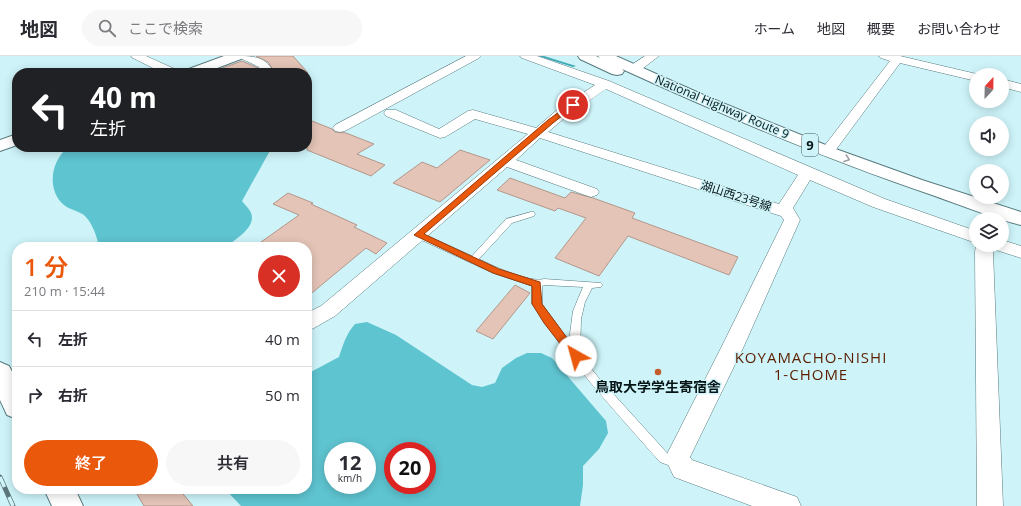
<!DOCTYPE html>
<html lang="ja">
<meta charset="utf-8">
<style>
:root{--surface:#fff;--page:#f7f7f7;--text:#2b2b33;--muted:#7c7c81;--line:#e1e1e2;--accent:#ea580c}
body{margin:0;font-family:"Open Sans","Noto Sans JP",sans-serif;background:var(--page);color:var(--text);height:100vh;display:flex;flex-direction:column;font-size:15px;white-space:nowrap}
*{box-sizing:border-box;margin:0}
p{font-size:13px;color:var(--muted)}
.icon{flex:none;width:22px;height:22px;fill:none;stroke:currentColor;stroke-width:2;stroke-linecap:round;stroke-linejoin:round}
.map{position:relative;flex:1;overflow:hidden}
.panel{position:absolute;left:12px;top:186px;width:300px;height:252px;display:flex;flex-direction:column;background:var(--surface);border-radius:16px;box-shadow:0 2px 10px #0003}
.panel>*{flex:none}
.guide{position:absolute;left:12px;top:12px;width:300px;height:84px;border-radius:16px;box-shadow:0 2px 10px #0003;background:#202124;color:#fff;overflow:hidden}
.needle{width:26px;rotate:22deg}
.buttons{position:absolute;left:969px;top:12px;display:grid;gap:8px}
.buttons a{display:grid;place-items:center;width:40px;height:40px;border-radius:50%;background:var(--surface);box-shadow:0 2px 10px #0003;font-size:20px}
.speed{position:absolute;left:324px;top:386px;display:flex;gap:8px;font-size:20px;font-weight:700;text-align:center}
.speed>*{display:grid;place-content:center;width:52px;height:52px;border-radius:50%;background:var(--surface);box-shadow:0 2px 10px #0003;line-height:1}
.speed small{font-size:10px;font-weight:400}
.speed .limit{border:6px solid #d22;background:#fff;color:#111}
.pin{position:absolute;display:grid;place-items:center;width:34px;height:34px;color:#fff;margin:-17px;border:2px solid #fff;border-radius:50%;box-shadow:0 1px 4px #0007}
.me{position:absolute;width:44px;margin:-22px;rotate:322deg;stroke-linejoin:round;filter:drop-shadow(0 0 3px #0008)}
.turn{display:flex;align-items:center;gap:14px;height:84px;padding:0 12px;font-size:18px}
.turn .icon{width:52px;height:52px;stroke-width:2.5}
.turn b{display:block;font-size:28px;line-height:34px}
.round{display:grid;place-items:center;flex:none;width:42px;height:42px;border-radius:21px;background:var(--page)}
.overview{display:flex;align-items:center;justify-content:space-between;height:68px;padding:0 12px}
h1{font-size:24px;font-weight:600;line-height:30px;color:var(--accent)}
.button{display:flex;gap:8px;margin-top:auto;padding:8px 12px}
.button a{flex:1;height:46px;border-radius:24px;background:var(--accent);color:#fff;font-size:16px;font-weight:600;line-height:46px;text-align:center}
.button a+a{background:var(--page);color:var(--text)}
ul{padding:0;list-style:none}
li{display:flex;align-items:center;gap:12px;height:56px;padding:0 12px;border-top:1px solid var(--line)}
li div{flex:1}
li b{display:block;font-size:15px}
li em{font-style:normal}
header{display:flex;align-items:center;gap:24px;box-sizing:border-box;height:56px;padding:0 20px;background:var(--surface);border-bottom:1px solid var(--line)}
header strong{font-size:19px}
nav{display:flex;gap:22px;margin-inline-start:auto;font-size:14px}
.search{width:280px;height:36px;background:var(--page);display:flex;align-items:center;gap:10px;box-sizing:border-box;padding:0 14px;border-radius:22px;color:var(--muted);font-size:15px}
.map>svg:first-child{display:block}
.forest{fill:#5ec4d0;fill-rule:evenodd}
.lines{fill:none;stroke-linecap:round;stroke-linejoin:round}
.stream{fill:#3fa9b5;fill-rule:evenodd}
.building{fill:#e4c4b7;stroke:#b4968a}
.lane-casing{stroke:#577a7e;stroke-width:1}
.street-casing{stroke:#577a7e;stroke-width:1}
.secondary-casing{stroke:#577a7e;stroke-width:2}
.highway-casing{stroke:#577a7e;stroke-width:2}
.lane{fill:#fff;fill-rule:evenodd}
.street{fill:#fff;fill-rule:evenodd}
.secondary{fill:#fff;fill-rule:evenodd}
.highway{fill:#fff;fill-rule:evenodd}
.rail-casing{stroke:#5d7679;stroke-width:5}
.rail{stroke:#cef4f9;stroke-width:3.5;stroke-dasharray:11;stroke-linecap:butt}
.oneway{stroke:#9ca1a2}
.route{fill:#ea580c;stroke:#983908}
.poi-dot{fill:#c35d2e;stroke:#cef4f9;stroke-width:1.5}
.labels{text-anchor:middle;stroke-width:3;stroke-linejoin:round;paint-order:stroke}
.far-street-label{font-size:12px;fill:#071517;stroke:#cef4f9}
.shield{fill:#cef4f9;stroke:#43585b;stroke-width:1}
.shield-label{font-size:13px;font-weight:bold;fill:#071517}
.poi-label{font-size:14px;font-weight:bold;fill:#071517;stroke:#cef4f9}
.neighbourhood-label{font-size:15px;letter-spacing:1px;fill:#5c1e00;stroke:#cef4f9}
</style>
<header>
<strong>地図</strong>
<div class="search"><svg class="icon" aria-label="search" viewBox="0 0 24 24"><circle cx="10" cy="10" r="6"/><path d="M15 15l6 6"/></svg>ここで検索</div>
<nav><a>ホーム</a><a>地図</a><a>概要</a><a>お問い合わせ</a></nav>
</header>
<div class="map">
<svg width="1021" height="450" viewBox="0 0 1021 450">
<rect width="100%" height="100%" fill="#cef4f9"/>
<!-- forest -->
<path class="forest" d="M69,91H272L242,145C244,148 248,151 250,155C259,170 235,184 225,191H99C97,181 93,168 85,160C80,155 70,154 64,149C46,134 51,103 69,91Z
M367,266L396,279L472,329L482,331L495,327L502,312L516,302L527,297H541L552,302L606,365L608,377L599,393L583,410V429L580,450H241L225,433H307V318L339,301C343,289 346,278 355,268ZM333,395H367V429H333ZM393,395H427V429H393Z"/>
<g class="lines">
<!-- stream -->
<path class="stream" d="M538,0H544L576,10L573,11Z"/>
</g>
<!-- building -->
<path class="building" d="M256,0H293L308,17H275L268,6Z
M242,5L258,12L260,17H215L214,15Z
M307,63L332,73L335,76L346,77L374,88L357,98L385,109L371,120L307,94Z
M460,94L490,104L440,146L393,127L422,106L437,112Z
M510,122L565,142L571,136L593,142L635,157L632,162L738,201L729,219L628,180L599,220L555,202L586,162L558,152L555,155L497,134Z
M288,137L313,147L311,148L357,169L354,171L387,187L376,198L366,192L307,241V191H254L299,159L273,148Z
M515,229L530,237L493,283L476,275Z
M134,433H179L193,450H144Z"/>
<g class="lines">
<defs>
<path id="lane" d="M531,156H534L535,158L534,160L512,167L479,203C493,210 529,227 544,223L601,227L603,229L601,231L592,232L585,246L581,263L580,299L598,321L668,398L680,402L682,406L680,410L676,412L660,406C616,356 570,307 534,250L532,248V230L493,217L415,181L414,179L415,177H421L472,200L506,163ZM544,229L583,231L573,255L569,285L542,248V230Z"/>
<path id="street" d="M131,0H146L177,14L179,17H163L133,2Z
M238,0C255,0 266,1 274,17H262L259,11L240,2Z
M466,0H481L479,2L345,75L340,76L335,75L333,72L335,69Z
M520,0H537L609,25L885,143L976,175V187L873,151L810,124L793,152L800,164L744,290L690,401L692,404L797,441L801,450H752L674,421L665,402L722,290L784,164L781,160L540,82L516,104L597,133L599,136L597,139L591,141L585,139L507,111L335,260L314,272L307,275V257L321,250L528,78L475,63L445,81L440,82L386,60L384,57L386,54H396L439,73L468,55L473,54L536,72L557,54L595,29L522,2ZM606,33L798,119L779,148L548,76L567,60Z
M645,0H659L638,16H630L628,13L630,10Z
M879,0H900L981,19H976V25L900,7L832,99L827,100L822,99L820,96L822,93L890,5L881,2Z
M1002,23L1021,28V36L1002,31Z
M1002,184L1021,190V202L993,193V196L1003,450H977L975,196L976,189H1002Z"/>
<path id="secondary" d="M224,0H243L241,3L204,17H184L186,14Z
M17,78V89L0,95V84Z
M0,306L9,310L17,325V363L7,359L0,344Z
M44,433H75L83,450H52Z"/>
<path id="highway" d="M578,0H596L600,2L598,0H616L708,41L833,92L922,124L1021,156V169C992,162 963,150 935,140C828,104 725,60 622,13L624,15L622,18L617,19L612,18L580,3Z"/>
</defs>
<!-- lane casing -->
<use href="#lane" class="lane-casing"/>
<!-- street casing -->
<use href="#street" class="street-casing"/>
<!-- secondary casing -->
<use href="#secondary" class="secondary-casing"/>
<!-- highway casing -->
<use href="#highway" class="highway-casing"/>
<!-- lane -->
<use href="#lane" class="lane"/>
<!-- street -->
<use href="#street" class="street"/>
<!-- secondary -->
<use href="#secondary" class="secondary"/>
<!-- highway -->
<use href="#highway" class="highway"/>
<defs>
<path id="rail" d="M0,421L13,450"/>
</defs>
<!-- rail casing -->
<use href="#rail" class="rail-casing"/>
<!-- rail -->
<use href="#rail" class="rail"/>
</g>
<!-- one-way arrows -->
<defs><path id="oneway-chevron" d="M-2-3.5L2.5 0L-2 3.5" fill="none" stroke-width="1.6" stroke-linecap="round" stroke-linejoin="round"/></defs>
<use class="oneway" href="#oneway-chevron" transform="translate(847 103) rotate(20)"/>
<!-- route -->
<path class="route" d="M570,48L576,49L553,67L424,178L499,213L540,226L542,248L579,298L581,300L579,303L576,305L572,303L544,267L534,251L532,248V230L493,217L414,179L548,64Z"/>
<!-- markers -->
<circle class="poi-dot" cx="658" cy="316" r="4"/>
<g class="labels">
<!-- far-street labels -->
<g class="far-street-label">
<text transform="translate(722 51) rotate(23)" y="4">National Highway Route 9</text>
<text transform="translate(736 140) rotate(18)" y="4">湖山西23号線</text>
</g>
<!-- shield labels -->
<rect class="shield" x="802" y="78" width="16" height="22" rx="3"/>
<g class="shield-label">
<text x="810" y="94">9</text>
</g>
<!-- poi labels -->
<g class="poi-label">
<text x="658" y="336">鳥取大学学生寄宿舎</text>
</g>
<!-- neighbourhood labels -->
<g class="neighbourhood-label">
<text x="811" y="307">KOYAMACHO-NISHI<tspan x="811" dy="17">1-CHOME</tspan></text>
</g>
</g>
</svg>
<div class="buttons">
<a><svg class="needle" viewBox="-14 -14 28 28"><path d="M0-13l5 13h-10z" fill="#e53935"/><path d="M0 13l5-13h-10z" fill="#7c7c81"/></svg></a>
<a><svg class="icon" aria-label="sound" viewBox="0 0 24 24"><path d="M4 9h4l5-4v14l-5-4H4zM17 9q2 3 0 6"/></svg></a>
<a><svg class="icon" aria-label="search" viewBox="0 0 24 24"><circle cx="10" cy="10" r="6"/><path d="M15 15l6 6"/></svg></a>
<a><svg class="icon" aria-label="layers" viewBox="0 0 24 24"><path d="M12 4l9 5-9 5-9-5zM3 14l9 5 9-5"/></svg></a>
</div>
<div class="speed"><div>12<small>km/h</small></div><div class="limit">20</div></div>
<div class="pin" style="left:573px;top:49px;background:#d93025"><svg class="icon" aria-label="arrive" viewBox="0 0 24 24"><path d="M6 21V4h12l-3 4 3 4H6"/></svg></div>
<svg class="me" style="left:576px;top:300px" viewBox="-20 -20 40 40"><circle r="19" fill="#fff"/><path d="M0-13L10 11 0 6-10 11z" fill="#ea580c"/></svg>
<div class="guide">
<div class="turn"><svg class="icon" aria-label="left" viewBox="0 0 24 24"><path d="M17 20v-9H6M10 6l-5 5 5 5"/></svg><div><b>40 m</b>左折</div></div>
</div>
<section class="panel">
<div class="overview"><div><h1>1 分</h1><p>210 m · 15:44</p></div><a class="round" style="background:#d93025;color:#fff"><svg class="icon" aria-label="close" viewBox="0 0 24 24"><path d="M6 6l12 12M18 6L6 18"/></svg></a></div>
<ul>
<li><svg class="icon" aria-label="left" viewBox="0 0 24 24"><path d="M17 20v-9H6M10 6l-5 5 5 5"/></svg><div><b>左折</b></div><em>40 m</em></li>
<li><svg class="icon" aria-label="right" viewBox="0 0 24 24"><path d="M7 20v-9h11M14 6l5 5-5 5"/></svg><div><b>右折</b></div><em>50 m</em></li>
</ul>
<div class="button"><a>終了</a><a>共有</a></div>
</section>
</div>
